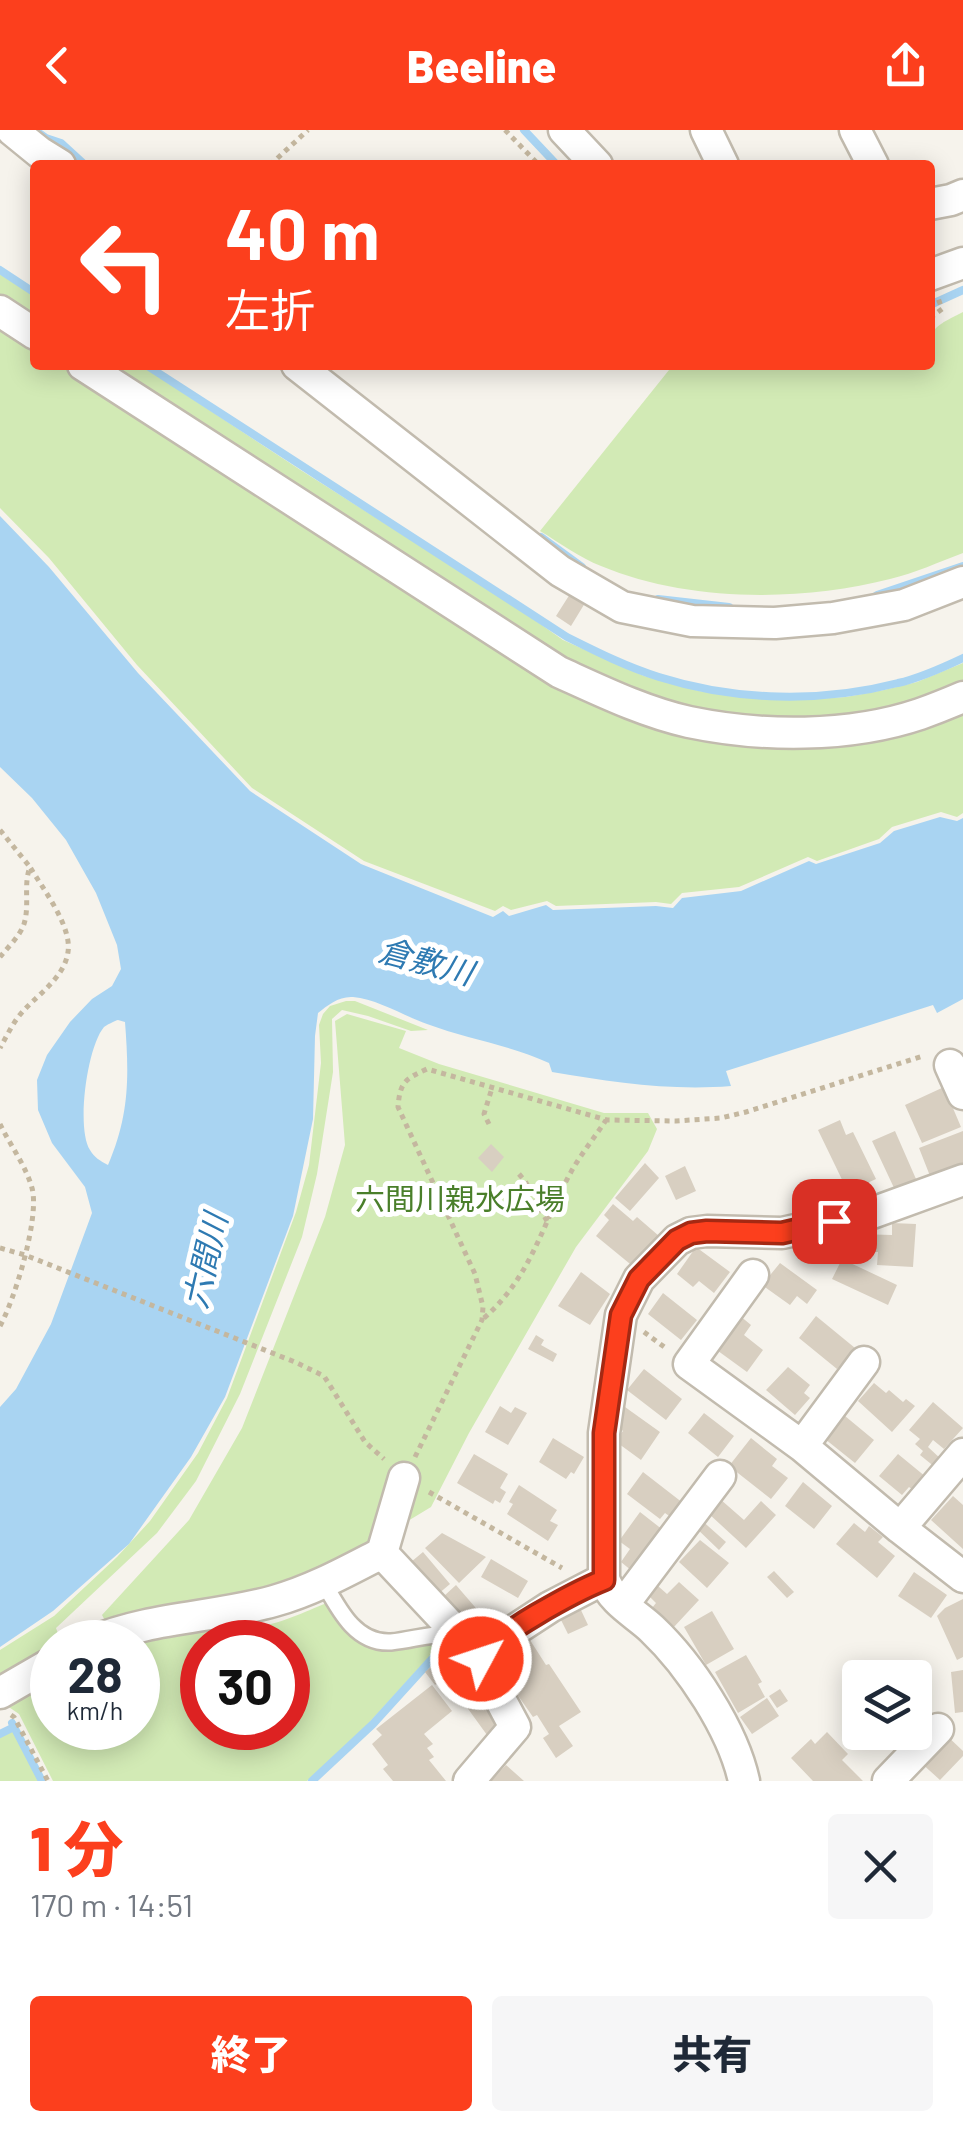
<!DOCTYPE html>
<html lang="ja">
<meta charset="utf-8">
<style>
:root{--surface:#fff;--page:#f6f6f7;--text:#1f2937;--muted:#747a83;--accent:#fc3f1d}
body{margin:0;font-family:Barlow,"Noto Sans JP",sans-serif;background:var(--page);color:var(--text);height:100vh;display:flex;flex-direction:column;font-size:38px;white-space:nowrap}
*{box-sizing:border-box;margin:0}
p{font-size:32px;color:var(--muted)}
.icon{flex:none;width:55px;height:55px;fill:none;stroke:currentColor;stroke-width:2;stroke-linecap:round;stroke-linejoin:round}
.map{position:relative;height:1651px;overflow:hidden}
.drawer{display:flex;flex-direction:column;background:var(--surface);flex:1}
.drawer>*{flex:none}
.banner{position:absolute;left:30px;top:30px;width:905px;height:210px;border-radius:10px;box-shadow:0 5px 25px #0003;background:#fc3f1d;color:#fff;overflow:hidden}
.buttons{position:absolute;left:842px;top:1530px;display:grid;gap:20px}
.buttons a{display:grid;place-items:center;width:90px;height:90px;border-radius:10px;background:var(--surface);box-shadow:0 5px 25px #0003;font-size:50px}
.speed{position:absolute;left:30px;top:1490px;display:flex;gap:20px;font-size:50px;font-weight:700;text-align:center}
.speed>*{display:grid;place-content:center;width:130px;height:130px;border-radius:50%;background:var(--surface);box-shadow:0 5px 25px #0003;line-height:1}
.speed small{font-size:25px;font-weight:400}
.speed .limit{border:15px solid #d22;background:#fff;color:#111}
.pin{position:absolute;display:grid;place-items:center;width:85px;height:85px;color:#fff;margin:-42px;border-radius:20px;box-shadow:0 5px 15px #0006}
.me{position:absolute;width:110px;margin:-55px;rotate:50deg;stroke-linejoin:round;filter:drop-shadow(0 0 8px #0008)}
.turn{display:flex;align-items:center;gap:35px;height:210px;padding:0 30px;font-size:45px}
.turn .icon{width:130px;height:130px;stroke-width:2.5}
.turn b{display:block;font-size:70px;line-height:85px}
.round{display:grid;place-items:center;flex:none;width:105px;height:105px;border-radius:10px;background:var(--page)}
.summary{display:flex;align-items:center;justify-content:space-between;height:170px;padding:0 30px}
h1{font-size:60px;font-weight:800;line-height:75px;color:var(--accent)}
.cta{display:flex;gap:20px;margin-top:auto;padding:20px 30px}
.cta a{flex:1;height:115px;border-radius:10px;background:var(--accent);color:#fff;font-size:40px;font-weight:800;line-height:115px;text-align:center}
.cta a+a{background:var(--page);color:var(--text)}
header{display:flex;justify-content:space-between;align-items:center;height:130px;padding:0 30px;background:var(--accent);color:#fff;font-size:45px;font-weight:800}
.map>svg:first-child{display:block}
.green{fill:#d2eab5;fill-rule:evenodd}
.water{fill:#a9d4f2;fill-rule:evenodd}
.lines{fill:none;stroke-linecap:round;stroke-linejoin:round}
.stream{stroke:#a9d4f2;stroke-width:8}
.building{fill:#d8cfc1}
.service-casing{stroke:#c2bbae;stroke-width:20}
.minor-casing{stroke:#c2bbae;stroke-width:35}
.path{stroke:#c4b79f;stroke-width:5;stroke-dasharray:5 5;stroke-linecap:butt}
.service{stroke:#fff;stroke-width:15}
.minor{stroke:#fff;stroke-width:30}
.route-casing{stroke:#a42913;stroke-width:25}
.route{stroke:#fc3f1d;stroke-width:18}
.labels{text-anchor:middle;stroke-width:10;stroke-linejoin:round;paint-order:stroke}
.park-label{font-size:30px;fill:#4a7f2a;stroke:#fff}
.water-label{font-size:32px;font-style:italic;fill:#2e7ab2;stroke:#fff}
</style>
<header><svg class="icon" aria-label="back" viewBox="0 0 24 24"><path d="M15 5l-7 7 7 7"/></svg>Beeline<svg class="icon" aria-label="share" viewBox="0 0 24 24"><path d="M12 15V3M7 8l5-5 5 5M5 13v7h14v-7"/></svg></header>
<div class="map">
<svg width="963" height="1651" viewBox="0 0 963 1651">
<rect width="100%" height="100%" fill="#f6f3ec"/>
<!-- green -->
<path class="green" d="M0,144L35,167V197L0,174Z
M963,182V423C939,432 915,443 890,449C800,472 687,472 601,436C580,428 560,413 540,401L673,235H930C930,197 930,199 963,182Z
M0,190L35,212V235H71L406,456L727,609L963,578V683L957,687L941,682L892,697L879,709L817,731L808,727L739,757L682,763L671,774L656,772L556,776L547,771L511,780L503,776L495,781L364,731L252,658L137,535L49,428L0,378Z
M93,235H141L299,339L512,474L563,510L644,546L699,561L751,568L797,570L846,567L884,560L917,552L963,533V559L874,587L757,595L610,560Z
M346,871H355L428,900L411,901L368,886L342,880L332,889L333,942L317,1044L302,1107L240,1264L196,1351L157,1403L56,1498L61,1512H52V1526L0,1556V1520L54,1486L117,1427L150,1391L198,1323L227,1268L296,1082L309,1035L321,933L319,895L323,884L330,876Z
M347,884L406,901L399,918L439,934L604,983H648L657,999L648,1021L576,1117L469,1303L431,1377L304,1454L110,1500L102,1485L189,1390L242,1298L325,1087L345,1015L335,891Z
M327,1473C356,1533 396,1515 451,1508C464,1518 471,1530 473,1547L441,1514L356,1607L307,1651H53L19,1584L0,1571L52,1539V1598H138V1512L223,1491C254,1508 296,1485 327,1473ZM202,1512H288V1598H202Z
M13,1599L39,1651H0V1606Z"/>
<!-- water -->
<path class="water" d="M0,386L49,437L138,543L250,661L361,734L493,787L503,781L509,786L546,775L553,780L656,776L673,778L682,768L741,761L809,731L816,734L880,713L894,701L940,687L957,691L963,688V869L937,883L933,875L726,941L731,956C670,961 612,952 552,942L549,933C510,915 467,909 427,894C404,886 377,869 353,867C339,866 328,875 318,883L315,906L313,989L293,1086L225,1267L191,1327L129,1414L53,1481L0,1517V1277L16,1259L51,1194L92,1083L85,1057L52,1013L38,980L37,950L47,925L70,892L92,869L112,856L121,839L117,815L96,763L66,710L32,668L0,637ZM118,890L125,892C129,945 130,984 108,1035C100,1031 94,1027 90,1020C76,998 87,917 104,897C105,896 116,890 118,890Z"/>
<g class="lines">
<!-- stream -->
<path class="stream" d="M524,0L557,35
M39,3L46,8L61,13L85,35
M0,140L35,163
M930,175L963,160
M146,235L567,507C597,522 627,537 659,547C735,571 821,573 898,553C920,548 942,538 963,528
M541,407L582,437
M877,465L963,436
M658,469L729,477
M12,1593L42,1651
M0,1604L14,1597
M312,1651L373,1594L441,1519"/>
</g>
<!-- building -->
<path class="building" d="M570,464L585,473L571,496L556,486Z
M944,957L961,997L922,1013L905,975Z
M840,990L846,1005L853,1002L876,1049L848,1062L818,1000Z
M895,1001L916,1049L895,1060L872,1011Z
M963,1001V1039L932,1051L919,1018Z
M491,1014L504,1027L492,1042L478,1028Z
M645,1033L659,1048L630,1081L615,1068Z
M685,1036L696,1061L676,1070L665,1046Z
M613,1074L633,1091L637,1087L659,1106L635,1138L596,1106L609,1090L604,1085Z
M892,1093L916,1094L913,1137L877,1135L878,1122H857V1104L892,1105Z
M696,1117L730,1142L714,1163L699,1151L693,1157L677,1144Z
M842,1129L897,1155L888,1175L832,1149Z
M780,1133L817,1160L807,1174L797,1166L790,1175L762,1155Z
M581,1142L610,1164L590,1195L558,1176Z
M663,1163L697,1190L681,1210L648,1184Z
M739,1185L751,1195L744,1205L763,1220L747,1242L714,1218Z
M816,1186L855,1218L837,1239L799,1208Z
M536,1205L544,1210L541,1215L557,1224L553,1232L528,1219Z
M788,1237L810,1255L804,1263L810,1268L795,1285L766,1260Z
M644,1239L682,1269L666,1290L627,1260Z
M874,1253L886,1263L889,1260L903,1272L906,1269L915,1276L892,1302L858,1271Z
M933,1272L963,1298L944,1319L933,1310L928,1317L942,1330L936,1338L920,1325L923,1321L915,1314L920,1309L909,1300Z
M500,1276L511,1283L515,1277L527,1283L508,1315L485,1302Z
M625,1277L660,1302L641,1330L615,1311L623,1301L613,1293Z
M704,1283L734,1306L718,1327L688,1303Z
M845,1286L874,1310L855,1333L825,1309L836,1288L841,1291Z
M553,1308L584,1327L574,1344L571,1342L566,1349L539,1332Z
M751,1308L777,1329L772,1336L788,1348L771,1369L729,1336Z
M474,1324L508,1344L500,1358L506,1362L500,1373L495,1370L493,1374L457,1353Z
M898,1324L926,1347L914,1361L909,1357L902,1365L879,1346Z
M643,1342L683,1373L672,1388L665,1383L660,1389L627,1364Z
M803,1352L832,1376L814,1399L785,1376Z
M519,1355L557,1380L550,1391L558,1395L548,1411L507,1384L513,1374L509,1372Z
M953,1366L963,1375V1419L931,1390Z
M720,1369L744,1390L761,1371L776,1385L746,1418L708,1383Z
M640,1382L663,1400L632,1441L621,1432L630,1419L619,1411Z
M699,1388L726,1412L719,1420L693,1395Z
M854,1393L865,1402L869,1396L883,1407L878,1412L895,1426L877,1448L836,1414Z
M442,1403L486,1427L459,1453L425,1418Z
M700,1410L729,1433L707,1458L679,1432Z
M423,1422L450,1454L437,1465L411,1432Z
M491,1429L528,1451L518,1468L481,1447Z
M774,1441L794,1462L787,1468L767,1447Z
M914,1442L947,1465L931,1488L898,1466Z
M679,1452L699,1470L673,1498L652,1478L656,1473L649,1466L658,1456L667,1464Z
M456,1455L481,1484L467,1496L443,1467Z
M963,1469V1527L957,1530L937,1486L945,1478Z
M580,1478L588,1495L568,1504L560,1488Z
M712,1481L734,1519L706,1535L684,1497Z
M530,1510L546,1535L549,1534L581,1582L559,1596L573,1616L556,1628L543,1608L549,1604L537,1585L533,1587L512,1557L520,1552L504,1527Z
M448,1523L483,1567L480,1569L501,1595L487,1605L445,1547L435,1555L425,1542Z
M746,1525L762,1552L758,1554L765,1567L738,1583L715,1542Z
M963,1540V1582L955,1583L951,1542Z
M432,1555L452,1581L424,1604L433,1614L427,1618L434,1627L429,1630L446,1651H393L383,1639L388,1635L372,1614L382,1605L376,1599Z
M780,1559L788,1571L777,1578L769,1566Z
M767,1568L779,1586L752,1604L740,1587Z
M827,1602L848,1624L842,1630L863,1651H813L791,1628L811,1609L815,1614Z
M944,1603L963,1621V1626L940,1650L919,1631Z
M506,1635L524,1651H491Z"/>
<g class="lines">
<defs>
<path id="service" d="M324,1453C339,1480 356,1514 391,1512C412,1510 432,1503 454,1504"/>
<path id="minor" d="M12,0L39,22L60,35
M564,0L597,35
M706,0L723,35
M855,0L873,35
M930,74L951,70L963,65
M930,145L963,133
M0,181L35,204
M83,235L559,542C601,561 644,582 689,592C761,607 849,608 920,584C934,579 949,573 963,567
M297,235L560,441L622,477L692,491L775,493L833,488L904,475L963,452
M950,935L963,964
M753,1145L689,1234L802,1316L900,1398L963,1447
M802,1316L864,1232
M900,1398L963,1324
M382,1423L458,1504L484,1520
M623,1475L720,1346
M91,1512C150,1487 213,1488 274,1471C313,1460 347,1441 382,1423L404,1348
M0,1563L52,1533
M469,1651L515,1597L484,1539L481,1529L484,1520L550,1477L604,1449
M744,1651C733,1600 690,1535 652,1499C635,1483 612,1472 604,1449V1303L621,1185L639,1149L677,1110L691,1103L707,1101L782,1103L872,1083L963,1050
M888,1651L938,1599"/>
</defs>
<!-- service casing -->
<use href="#service" class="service-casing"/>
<!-- minor casing -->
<use href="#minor" class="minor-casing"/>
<!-- path -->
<path class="path" d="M505,0L539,35
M270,35L308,0
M930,188L942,179L938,168
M0,700L30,737
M0,827C8,817 20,806 24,794C30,775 23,755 30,737C43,759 72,796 68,822C64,851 31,868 16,890C10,899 5,909 0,918
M0,994C10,1015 26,1036 32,1058C40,1087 15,1169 0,1196
M489,994L484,984L492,958
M519,1044L525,1051L548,1093
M444,1077L466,1062L474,1052
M0,1118L25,1125L295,1232L324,1246L365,1312L384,1329
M484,1188C532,1146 542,1094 571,1042C581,1024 595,1007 606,990
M644,1202L667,1219
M415,1327L482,1190L483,1177L475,1144L398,977C400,952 405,949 427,939L607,990L676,991L721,988L746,982L923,926
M429,1362L562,1438
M11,1585L14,1587L48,1651"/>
<!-- service -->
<use href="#service" class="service"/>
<!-- minor -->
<use href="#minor" class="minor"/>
</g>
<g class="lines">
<defs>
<path id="route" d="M481,1529C490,1506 579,1460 604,1450V1303L621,1185L639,1149L677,1110L691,1103L707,1101L782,1103L834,1091"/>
</defs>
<!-- route casing -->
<use href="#route" class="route-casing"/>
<!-- route -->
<use href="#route" class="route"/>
</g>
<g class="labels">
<!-- park labels -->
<g class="park-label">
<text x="460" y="1080">六間川親水広場</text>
</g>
<!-- water labels -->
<g class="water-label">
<text transform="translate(426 832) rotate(15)" y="11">倉敷川</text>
<text transform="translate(206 1131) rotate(-77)" y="11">六間川</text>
</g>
</g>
</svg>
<div class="buttons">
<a><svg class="icon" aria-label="layers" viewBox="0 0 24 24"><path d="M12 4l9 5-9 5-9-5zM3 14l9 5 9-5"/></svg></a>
</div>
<div class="speed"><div>28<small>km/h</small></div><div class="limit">30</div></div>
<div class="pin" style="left:834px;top:1091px;background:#d93025"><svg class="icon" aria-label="arrive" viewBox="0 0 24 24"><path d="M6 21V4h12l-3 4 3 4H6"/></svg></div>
<svg class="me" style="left:481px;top:1529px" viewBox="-20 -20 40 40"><circle r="17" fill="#fc3f1d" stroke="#fff" stroke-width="3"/><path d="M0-11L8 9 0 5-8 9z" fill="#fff"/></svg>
<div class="banner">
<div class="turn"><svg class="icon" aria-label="left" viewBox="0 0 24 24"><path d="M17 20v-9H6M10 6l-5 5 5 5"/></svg><div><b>40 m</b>左折</div></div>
</div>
</div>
<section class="drawer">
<div class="summary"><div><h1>1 分</h1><p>170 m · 14:51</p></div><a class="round"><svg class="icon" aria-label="close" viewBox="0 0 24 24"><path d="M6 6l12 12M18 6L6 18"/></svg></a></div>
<div class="cta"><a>終了</a><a>共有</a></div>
</section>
